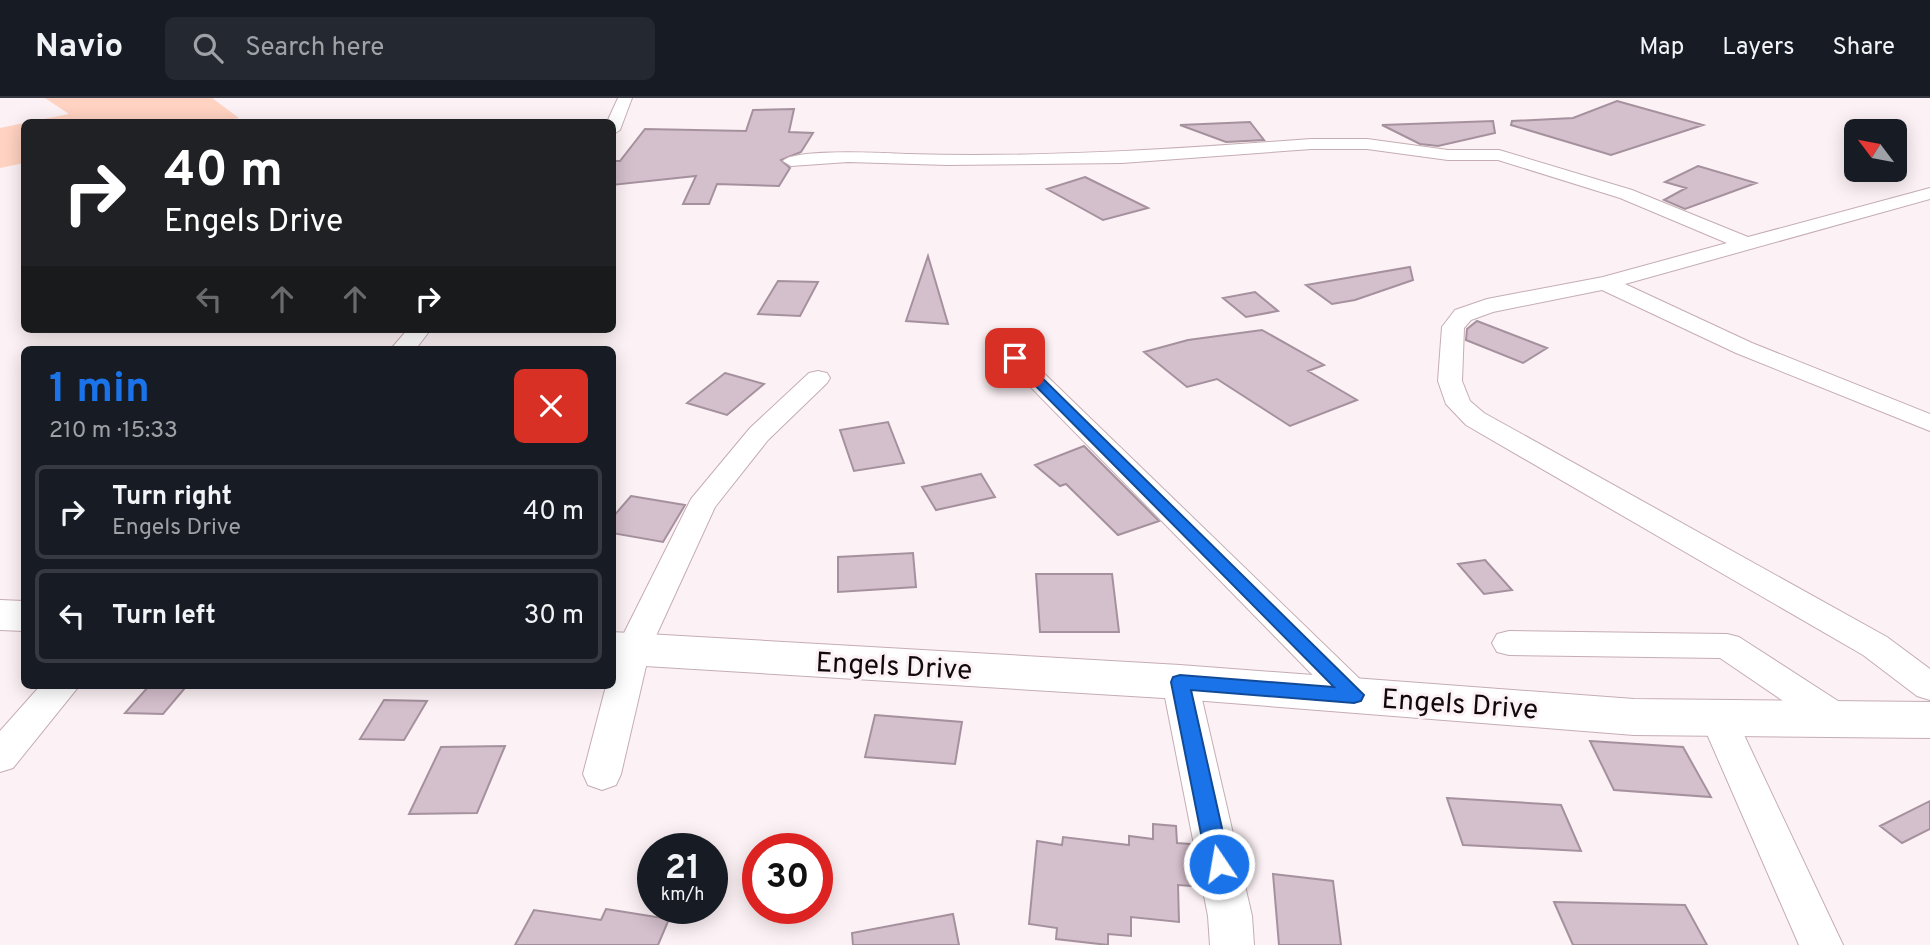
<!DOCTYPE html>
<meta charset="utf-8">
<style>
:root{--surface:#171b24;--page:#242831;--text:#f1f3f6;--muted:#9ea1a6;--line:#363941;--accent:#1a73e8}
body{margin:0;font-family:Overpass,sans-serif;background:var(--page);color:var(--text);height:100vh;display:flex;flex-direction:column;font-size:26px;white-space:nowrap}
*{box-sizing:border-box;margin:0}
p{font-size:23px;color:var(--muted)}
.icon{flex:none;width:38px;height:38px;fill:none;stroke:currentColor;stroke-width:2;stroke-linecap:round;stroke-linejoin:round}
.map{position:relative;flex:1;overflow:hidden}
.drawer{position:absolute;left:21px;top:248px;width:595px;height:343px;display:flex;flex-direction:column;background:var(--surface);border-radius:10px;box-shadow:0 4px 18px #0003}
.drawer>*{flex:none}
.banner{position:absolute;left:21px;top:21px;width:595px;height:214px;border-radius:10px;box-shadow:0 4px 18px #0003;background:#202124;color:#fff;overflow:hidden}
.needle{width:46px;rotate:302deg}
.buttons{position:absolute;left:1844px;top:21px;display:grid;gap:14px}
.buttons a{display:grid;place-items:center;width:63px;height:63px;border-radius:10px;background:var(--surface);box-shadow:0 4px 18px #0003;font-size:35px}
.speed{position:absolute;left:637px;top:735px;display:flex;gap:14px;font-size:35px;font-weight:700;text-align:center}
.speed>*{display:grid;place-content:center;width:91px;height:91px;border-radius:50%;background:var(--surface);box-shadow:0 4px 18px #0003;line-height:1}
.speed small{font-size:18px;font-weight:400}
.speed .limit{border:10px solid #d22;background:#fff;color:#111}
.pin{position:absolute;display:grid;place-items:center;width:60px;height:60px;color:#fff;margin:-30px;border-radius:14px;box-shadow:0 4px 10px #0006}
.me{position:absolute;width:77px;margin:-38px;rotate:348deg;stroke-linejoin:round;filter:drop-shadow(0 0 5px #0008)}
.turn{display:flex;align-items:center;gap:24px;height:147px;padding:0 28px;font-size:32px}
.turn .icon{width:91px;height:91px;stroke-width:2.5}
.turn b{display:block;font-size:49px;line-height:60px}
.lanes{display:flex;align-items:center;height:66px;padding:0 28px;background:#0003;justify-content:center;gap:35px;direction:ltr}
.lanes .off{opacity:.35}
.round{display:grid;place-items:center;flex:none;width:74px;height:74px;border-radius:10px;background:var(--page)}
.headline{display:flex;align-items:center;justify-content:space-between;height:119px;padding:0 28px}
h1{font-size:42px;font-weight:700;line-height:52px;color:var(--accent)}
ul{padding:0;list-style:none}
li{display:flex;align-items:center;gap:21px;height:94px;margin:0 14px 10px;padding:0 14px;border:4px solid var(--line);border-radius:10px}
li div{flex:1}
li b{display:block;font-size:26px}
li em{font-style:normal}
header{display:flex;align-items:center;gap:42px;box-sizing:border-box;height:98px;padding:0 35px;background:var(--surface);border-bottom:2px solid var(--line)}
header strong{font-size:33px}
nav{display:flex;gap:38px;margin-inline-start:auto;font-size:24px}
.search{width:490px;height:63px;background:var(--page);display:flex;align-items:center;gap:18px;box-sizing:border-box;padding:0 24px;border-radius:10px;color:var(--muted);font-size:26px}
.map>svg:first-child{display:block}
.green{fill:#ffd2c1}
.building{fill:#d4bfcc;stroke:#a5919d;stroke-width:2}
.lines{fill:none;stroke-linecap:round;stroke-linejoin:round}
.minor-casing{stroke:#c5adb3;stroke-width:2}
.tertiary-casing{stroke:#c5adb3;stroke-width:2}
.minor{fill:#fff;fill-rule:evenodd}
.tertiary{fill:#fff;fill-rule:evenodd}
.route{fill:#1a73e8;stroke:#114b97;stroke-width:2}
.labels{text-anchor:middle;stroke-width:6;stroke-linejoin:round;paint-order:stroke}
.near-street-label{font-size:28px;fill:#11090b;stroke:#fcf1f4}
</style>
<header>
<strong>Navio</strong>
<div class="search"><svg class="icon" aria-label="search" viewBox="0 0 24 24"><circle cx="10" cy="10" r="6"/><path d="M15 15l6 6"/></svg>Search here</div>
<nav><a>Map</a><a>Layers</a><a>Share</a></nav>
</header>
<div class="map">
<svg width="1930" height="847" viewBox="0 0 1930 847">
<rect width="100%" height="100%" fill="#fcf1f4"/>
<!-- green -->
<path class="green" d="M45,0H212L239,20L220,24H28L69,16Z
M24,25V65L0,70V30Z"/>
<!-- building -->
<path class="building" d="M1617,3L1703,27L1611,57L1511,27L1512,23L1573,20Z
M794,11L789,34L813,35L801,54L781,62L790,70L779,88L717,86L709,106H683L696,78L612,87V63H620L645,31L746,33L753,12Z
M1493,23L1495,35L1438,48L1420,46L1382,27Z
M1250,24L1264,42L1226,44L1180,27Z
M1698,68L1756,85L1685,111L1664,102L1686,90L1665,84Z
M1085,79L1148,110L1103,122L1047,91Z
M928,158L948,226L906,223Z
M1410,169L1413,182L1355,202L1332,206L1306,187Z
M778,183L818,184L800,218L758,216Z
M1255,194L1278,213L1246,219L1223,200Z
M1477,223L1547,250L1523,265L1466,242L1467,231Z
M1262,232L1324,267L1308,273L1357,302L1290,328L1217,281L1187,289L1144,254L1188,242Z
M725,275L764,286L727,317L687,305Z
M888,324L904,365L854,373L840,332Z
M1084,348L1159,423L1118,437L1066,386L1060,388L1035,367Z
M981,376L995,399L936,412L922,389Z
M631,398L685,407L663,444L612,435V420Z
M913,455L916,489L838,494V459Z
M1485,462L1512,492L1484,496L1458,466Z
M1036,476H1112L1119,534H1040Z
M148,589L185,590L163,616L125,615Z
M384,602L427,603L404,642L360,641Z
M875,617L962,624L955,666L865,659Z
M1590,643L1683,649L1711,699L1614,692Z
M505,648L477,715L409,716L441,649Z
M1447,700L1561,707L1581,753L1463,747Z
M1930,703V731L1902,745L1880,728Z
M1153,726L1176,728L1177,745L1190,746L1192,788L1178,787L1179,824L1131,819V838L1108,836V847L1056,841L1057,830L1029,826L1037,743L1062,747L1063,739L1129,747V738L1153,741Z
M1273,776L1333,783L1341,847H1279Z
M1554,804L1685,807L1707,847H1573Z
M606,811L669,821L658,847H515L534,812L601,822Z
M953,816L959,847H853L852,835Z"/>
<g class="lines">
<defs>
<path id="minor" d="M618,0H632L620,32L612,37V24H607Z
M1311,41H1367L1448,52H1499L1632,92L1748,139L1930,90V101L1625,186L1752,245L1930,316V333L1736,255L1602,192L1493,214L1471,222L1464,230L1462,283L1470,303L1484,315L1887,539L1930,571V602L1917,598L1863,557L1466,327L1446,306L1438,283L1442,229L1455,212L1487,201L1603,179L1727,145L1620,100L1498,62H1448L1367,51H1311L1122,65L947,67L848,64L791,68L783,63C794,50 887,55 908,56C1043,60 1177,51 1311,41Z
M408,231H431L415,252H390Z
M1015,253L1023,255L1367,588L1372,597L1367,606L1354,610L1341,606L1007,265L1003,260L1007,255Z
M818,273L827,275L830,280L827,285L768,342L715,409L650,551L621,676L616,687L602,692L588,687L583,676L606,588H612V564L616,551L691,401L750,330L809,275Z
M1509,533L1727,536L1739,539L1852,612L1857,622L1852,632L1839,636L1826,632L1720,560L1509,557L1497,554L1492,545L1497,536Z
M1180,571L1193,575L1198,584L1252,818L1254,847H1210L1208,818L1162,584L1167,575Z
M40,588H79L13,670L0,674V633Z
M1718,606L1731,610L1736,620L1843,847H1799L1700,620L1705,610Z"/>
<path id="tertiary" d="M0,502L24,503V533L0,532Z
M612,534L1180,567L1634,601L1930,604V640L1634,637L1180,601L612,566Z"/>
</defs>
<!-- minor casing -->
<use href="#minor" class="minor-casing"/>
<!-- tertiary casing -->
<use href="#tertiary" class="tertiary-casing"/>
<!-- minor -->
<use href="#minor" class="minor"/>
<!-- tertiary -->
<use href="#tertiary" class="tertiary"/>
</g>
<!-- route -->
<path class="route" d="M1015,256L1020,258L1364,597L1361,603L1354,605L1191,592L1230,766L1227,773L1219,776L1211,773L1207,766L1171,584L1173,579L1180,577L1334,589L1011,263V258Z"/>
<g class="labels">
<!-- near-street labels -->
<g class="near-street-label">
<text transform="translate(894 567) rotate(3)" y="10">Engels Drive</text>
<text transform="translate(1460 605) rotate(4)" y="10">Engels Drive</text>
</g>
</g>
</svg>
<div class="buttons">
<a><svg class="needle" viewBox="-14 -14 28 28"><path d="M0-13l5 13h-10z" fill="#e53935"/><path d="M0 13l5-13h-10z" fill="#9ea1a6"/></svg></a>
</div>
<div class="speed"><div>21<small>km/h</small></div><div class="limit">30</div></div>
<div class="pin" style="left:1015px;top:260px;background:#d93025"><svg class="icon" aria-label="arrive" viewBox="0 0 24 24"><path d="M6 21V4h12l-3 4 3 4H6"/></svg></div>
<svg class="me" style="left:1219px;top:766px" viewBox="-20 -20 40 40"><circle r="17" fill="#1a73e8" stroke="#fff" stroke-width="3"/><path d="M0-11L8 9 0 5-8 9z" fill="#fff"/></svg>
<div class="banner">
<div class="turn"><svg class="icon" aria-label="right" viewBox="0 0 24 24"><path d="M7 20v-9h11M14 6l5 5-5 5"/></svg><div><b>40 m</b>Engels Drive</div></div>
<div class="lanes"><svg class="icon off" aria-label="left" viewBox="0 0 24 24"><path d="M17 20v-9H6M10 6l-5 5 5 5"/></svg><svg class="icon off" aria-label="ahead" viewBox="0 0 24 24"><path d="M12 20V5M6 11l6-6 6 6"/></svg><svg class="icon off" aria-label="ahead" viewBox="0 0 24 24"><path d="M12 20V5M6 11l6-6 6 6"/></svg><svg class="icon" aria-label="right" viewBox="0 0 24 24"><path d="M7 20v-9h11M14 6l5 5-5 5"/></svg></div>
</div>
<section class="drawer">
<div class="headline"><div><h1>1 min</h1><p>210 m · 15:33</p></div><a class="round" style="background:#d93025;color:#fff"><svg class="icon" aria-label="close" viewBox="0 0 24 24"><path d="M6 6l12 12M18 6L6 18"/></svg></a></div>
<ul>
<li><svg class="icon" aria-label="right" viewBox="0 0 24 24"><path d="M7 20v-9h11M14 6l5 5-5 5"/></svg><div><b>Turn right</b><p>Engels Drive</p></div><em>40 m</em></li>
<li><svg class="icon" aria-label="left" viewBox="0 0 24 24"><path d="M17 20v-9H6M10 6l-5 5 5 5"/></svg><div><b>Turn left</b></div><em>30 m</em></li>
</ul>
</section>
</div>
